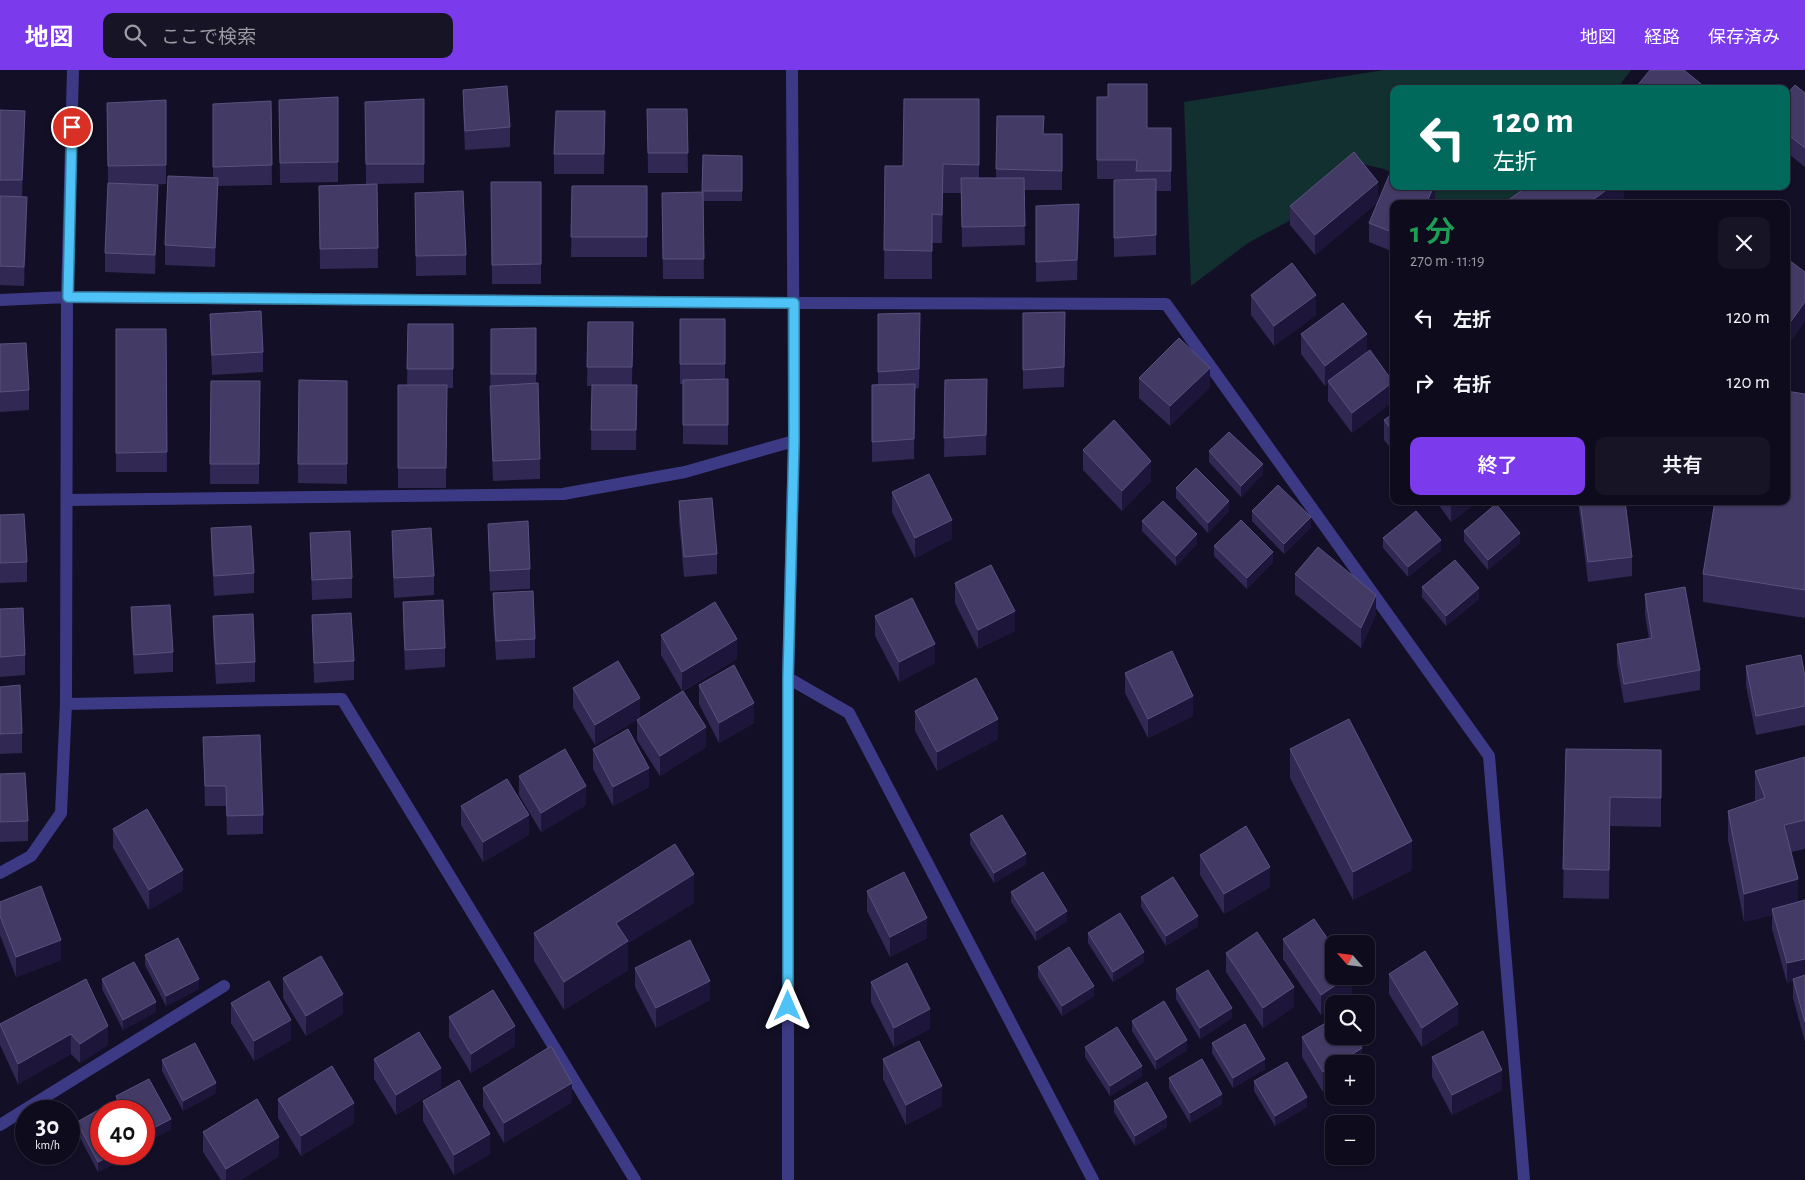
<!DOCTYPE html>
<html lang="ja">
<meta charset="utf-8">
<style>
:root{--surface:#0e0b1c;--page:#171425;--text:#f1f3f6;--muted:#9b9ba3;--line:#2e2b3b;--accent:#7c3aed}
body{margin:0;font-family:"Alegreya Sans","Noto Sans JP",sans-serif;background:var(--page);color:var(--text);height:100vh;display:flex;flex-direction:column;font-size:19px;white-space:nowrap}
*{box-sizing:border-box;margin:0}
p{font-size:16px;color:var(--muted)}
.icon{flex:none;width:28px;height:28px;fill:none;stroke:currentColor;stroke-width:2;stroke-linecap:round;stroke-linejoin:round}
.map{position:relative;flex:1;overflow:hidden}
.side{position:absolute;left:1390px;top:130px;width:400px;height:305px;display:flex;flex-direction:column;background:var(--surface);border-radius:10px;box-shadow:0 1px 4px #0004,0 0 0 1px var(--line)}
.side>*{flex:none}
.guide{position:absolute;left:1390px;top:15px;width:400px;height:105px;border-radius:10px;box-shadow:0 1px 4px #0004,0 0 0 1px var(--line);background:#00695c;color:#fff;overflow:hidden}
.needle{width:32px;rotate:298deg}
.buttons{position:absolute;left:1325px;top:865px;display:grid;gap:10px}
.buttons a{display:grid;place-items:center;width:50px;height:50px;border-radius:10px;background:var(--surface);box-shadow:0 1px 4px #0004,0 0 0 1px var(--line);font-size:25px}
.speed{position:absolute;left:15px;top:1030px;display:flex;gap:10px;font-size:25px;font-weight:700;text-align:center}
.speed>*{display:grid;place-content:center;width:65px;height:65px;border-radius:50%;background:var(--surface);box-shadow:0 1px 4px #0004,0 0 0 1px var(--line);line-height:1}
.speed small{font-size:12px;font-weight:400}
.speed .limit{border:8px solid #d22;background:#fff;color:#111}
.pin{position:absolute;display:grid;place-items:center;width:42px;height:42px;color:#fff;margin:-21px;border:2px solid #fff;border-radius:50%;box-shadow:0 1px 5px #0007}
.me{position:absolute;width:55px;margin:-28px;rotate:0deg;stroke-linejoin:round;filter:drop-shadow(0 0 4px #0008)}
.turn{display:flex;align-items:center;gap:18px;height:105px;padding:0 20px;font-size:22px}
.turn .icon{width:65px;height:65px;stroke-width:2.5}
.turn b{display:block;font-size:35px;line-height:42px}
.round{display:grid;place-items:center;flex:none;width:52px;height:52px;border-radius:10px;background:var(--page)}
.summary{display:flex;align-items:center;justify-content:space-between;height:85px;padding:0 20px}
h1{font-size:30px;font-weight:600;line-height:38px;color:#1e9e55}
.button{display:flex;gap:10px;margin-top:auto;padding:10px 20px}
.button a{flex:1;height:58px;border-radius:10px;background:var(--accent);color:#fff;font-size:20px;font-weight:600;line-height:58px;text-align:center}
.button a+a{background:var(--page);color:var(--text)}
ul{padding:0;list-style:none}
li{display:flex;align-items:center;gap:15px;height:65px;padding:0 20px}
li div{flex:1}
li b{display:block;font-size:19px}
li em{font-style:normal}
header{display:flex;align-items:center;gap:30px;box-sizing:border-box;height:70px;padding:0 25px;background:var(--accent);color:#fff}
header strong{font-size:24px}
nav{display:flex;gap:28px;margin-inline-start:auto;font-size:18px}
.search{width:350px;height:45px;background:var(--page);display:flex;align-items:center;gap:12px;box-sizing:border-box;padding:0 18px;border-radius:10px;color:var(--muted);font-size:19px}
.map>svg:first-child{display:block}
.green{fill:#12302f}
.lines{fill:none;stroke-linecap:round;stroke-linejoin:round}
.minor{stroke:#3d3a85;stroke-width:12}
.tertiary{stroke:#3d3a85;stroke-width:12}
.wall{fill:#312854}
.shaded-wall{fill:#1d163a}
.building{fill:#433a66;stroke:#5a527e}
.route-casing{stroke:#337fa1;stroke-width:12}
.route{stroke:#4fc3f7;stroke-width:9}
</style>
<header>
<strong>地図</strong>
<div class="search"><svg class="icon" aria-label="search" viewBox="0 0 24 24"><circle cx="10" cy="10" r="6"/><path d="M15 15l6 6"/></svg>ここで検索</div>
<nav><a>地図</a><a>経路</a><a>保存済み</a></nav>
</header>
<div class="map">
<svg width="1805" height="1110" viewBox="0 0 1805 1110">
<rect width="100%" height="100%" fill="#130f26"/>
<!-- green -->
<path class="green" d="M1384,0H1631L1617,19H1394V104L1384,99L1354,92L1289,151L1248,173L1191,216L1184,32Z
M1418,116H1541L1517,134H1442Z"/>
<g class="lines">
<!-- minor -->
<path class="minor" d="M0,230L67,227L793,233L1166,234L1489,686L1524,1110
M68,430L563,424L685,402L794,371
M788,608L849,643L1093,1110
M66,634L342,629L635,1110
M0,803L31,786L61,743L66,634L67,227L73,0
M0,1055L224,916"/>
<!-- tertiary -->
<path class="tertiary" d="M788,1110V608L794,371L792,0"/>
</g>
<!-- wall -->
<path class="wall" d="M463,20L510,57V77L465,80L463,39Z
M1805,23V97L1786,82V25Z
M338,27V112L280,113L279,30Z
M1097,27L1147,58H1171V121H1156V185L1114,187V110L1136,109H1097Z
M424,29V113L377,114L378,198L320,199L319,116L366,114L365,32Z
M979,29V108H996L997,46L1044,64H1062V120H1024L1025,175L962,177L961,123H943L942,173H932V209H884L885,96H903Z
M166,30V114L150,115L158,135L155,204L105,202V183L108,113L107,33Z
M271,31L272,115L218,116L215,197L165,195V175L213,108V34Z
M647,39H687L688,103H648Z
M0,40L25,61L22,127L27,147L24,216L0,215Z
M605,41L604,104H554V84Z
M703,85L742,86V131H703L704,209H663L662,123L702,122Z
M491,112H541V214H492Z
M572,116H647V187H571Z
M1435,116L1394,134V182L1369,172V153L1378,132L1315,185L1290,155V136L1378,131Z
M415,123L466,185V205L416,206Z
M1036,136L1079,154L1077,210L1036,212Z
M1251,225L1316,245L1274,276L1251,245Z
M1023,243L1065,262L1064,317L1023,319Z
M210,244L263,282V302L212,305L210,264Z
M878,244L920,263L919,318L915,319L914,389L872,392V315L878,314Z
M680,249H725V309H728V375L683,374V314H680Z
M588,252H633L632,315H637L636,380H591L592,316H587Z
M408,254H453V318H447L446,418H398V315H407Z
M1394,256V270L1392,268V258Z
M536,258V314L540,389V409L493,411L490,335L491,259Z
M116,259H166L167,402H116Z
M1301,264L1367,283L1393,331L1352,363L1328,331V313L1325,316L1301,284Z
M0,274L29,320V340L0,342Z
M1139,308L1210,317L1170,356L1139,328Z
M299,310L347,311V414L298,413Z
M945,310L987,329L986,385L944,387Z
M211,311H260L259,414H210Z
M1805,324V548L1703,532V504Z
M1394,343V382L1384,370V350Z
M1083,380L1151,411L1122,441L1083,400Z
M1209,381L1263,404L1241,427L1209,392Z
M1176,418L1229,441L1208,463L1176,428Z
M892,422L952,469L915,488L892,442Z
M679,431L717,484V504L684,507L679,451Z
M1436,431H1478L1451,452Z
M1578,431H1625L1632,487V506L1588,512Z
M1252,441L1311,457L1284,484L1252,451Z
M0,445L27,492V512L0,513Z
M1142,451L1197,474L1176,496L1142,461Z
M488,454L530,499V519L490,521Z
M211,458L254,503V523L214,526L211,478Z
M392,461L434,506V525L394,528L392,480Z
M1464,461L1520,473L1488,500L1464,471Z
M310,463L352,508V528L312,530Z
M1383,468L1441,480L1408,507L1383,478Z
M1214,476L1273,492L1247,519L1214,486Z
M1295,504L1376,544L1361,578L1295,524Z
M955,513L1015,561L978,579L955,533Z
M1422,517L1479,529L1446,556L1422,527Z
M493,523L535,569V588L496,590L493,543Z
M1645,524L1700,600V620L1624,633L1617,594V574L1649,569L1645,544Z
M403,532L445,578V597L405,600L403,552Z
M131,537L173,582V602L134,604L131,557Z
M0,539L25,585V605L0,607Z
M312,545L354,591V610L314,613Z
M213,546L255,592V612L216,614L213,566Z
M875,546L935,593L899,612L875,566Z
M661,565L737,589L683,621L706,677L660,706L637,670V650L682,621L661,585Z
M1746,596L1805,607V655L1756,665L1746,616Z
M1125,603L1193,646L1148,668L1125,623Z
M699,615L754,653L719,673L699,634Z
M0,617L22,663V683L0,684Z
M573,618L640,648L595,675L573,638Z
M915,641L998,669L937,701L915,661Z
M203,667L263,745V764L227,765L226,736H205Z
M593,679L649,717L613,736L593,699Z
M1290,679L1412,800L1353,830L1290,708Z
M1566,679L1661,680V757L1610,756L1609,829L1563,828Z
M1805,687V779L1791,782L1798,832L1805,830V972L1793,928V911L1787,913L1772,859V845L1744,852L1728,770V741L1755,731V701Z
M0,704L28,751V771L0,772Z
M519,706L586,735L541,762L519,725Z
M461,736L529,765L483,792L461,755Z
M113,759L183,820L149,840L113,778Z
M970,764L1026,794L994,813L970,774Z
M1200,785L1270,817L1224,844L1200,805Z
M867,821L927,868L890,887L867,841Z
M1011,822L1067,851L1036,871L1011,832Z
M1141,827L1198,856L1166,876L1141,837Z
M0,832L61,890L16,907L0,865Z
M694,833L628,873V900L564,940L534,891V863Z
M1088,863L1144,892L1113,912L1088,873Z
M1283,869L1352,906V924L1337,934H1334V936L1321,945L1283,889Z
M1226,883L1294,937L1263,958L1226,902Z
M145,885L199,919L166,936L145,895Z
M1038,897L1094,926L1062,946L1038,907Z
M635,898L710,930L656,958L635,917Z
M1389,904L1458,954L1422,977L1389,924Z
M283,908L343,944L306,966L283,928Z
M86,909L108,975L80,993L71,984L18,1014L0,975V954Z
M102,909L156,942L123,960L102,919Z
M871,912L930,959L894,977L871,932Z
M1176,919L1232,948L1200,969L1176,929Z
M231,933L291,970L254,991L231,953Z
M449,947L515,976L471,1003L449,967Z
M1132,951L1187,980L1156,1000L1132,961Z
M1302,967L1362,994L1323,1022L1302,987Z
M1212,973L1265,999L1233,1018L1212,983Z
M1085,977L1142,1006L1110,1026L1085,987Z
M1432,987L1502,1020L1452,1045L1432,1007Z
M374,989L441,1018L396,1045L374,1009Z
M883,989L942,1036L906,1055L883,1009Z
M162,990L216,1023L183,1041L162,1001Z
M1169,1008L1222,1034L1190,1053L1169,1018Z
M149,1009L171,1049V1059L144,1073V1041H119L116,1036V1026Z
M1254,1011L1307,1037L1275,1056L1254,1021Z
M483,1018L572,1032L504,1073L483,1037Z
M278,1029L354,1053L301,1086L278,1048Z
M423,1031L490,1084L454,1105L423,1051Z
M1114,1031L1167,1057L1135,1076L1114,1042Z
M77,1052L131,1084V1085L98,1102L77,1062Z
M203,1062L279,1086L241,1110H221L203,1082Z"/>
<!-- shaded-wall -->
<path class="shaded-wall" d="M25,41V61L22,130V110Z
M218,108V128L215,197V178Z
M1378,112V132L1315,185V165Z
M158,115V135L155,204V185Z
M1434,116H1435V134H1426Z
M1612,116H1624V128L1615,134H1587Z
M27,127V147L24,216V197Z
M1079,134V154L1077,210V190Z
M1316,225V245L1274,276V256Z
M1805,232V252L1786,278V258Z
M1065,242V262L1064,317V297Z
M920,243V263L919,318V299Z
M1367,264V284L1328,311V313L1325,316V296Z
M1210,298V317L1170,356V336Z
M987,309V329L986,385V365Z
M1393,312V331L1352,363V343Z
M1151,391V411L1122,441V421Z
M1263,394V404L1241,427V416Z
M1229,431V441L1208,463V453Z
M1452,431H1478L1451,452V432Z
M1311,447V457L1284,484V474Z
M952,450V469L915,488V468Z
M1520,463V473L1488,500V490Z
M1197,464V474L1176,496V486Z
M1441,470V480L1408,507V497Z
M1273,482V492L1247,519V508Z
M1479,518V529L1446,556V546Z
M1376,525V544L1361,578V558Z
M1015,541V561L978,579V560Z
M737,569V589L682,621V602Z
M935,574V593L899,612V592Z
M1193,626V646L1148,668V649Z
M640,628V648L595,675V655Z
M754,633V653L719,673V653Z
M998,649V669L937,701V682Z
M706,657V677L660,706V686Z
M649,698V717L613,736V717Z
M586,716V735L541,762V743Z
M1610,727V756L1609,829V800Z
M529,745V765L483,792V772Z
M1412,771V800L1353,830V802Z
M1026,784V794L994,813V803Z
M1270,797V817L1224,844V824Z
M183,800V820L149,840V820Z
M694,804V833L628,873V900L564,940V912L616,853Z
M1798,809V838L1772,839V845L1744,852V824Z
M1067,841V851L1036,871V861Z
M1198,846V856L1166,876V866Z
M927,848V868L890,887V867Z
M61,870V890L16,907V887Z
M1144,882V892L1113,912V902Z
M1805,889V908L1793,909V911L1787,913V893Z
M1349,906H1352V924L1337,934H1334V936L1321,945V925Z
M199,909V919L166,936V926Z
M710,911V930L656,958V938Z
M1094,916V926L1062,946V936Z
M1294,917V937L1263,958V938Z
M343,924V944L306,966V946Z
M156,932V942L123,960V950Z
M1458,934V954L1422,977V958Z
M1232,938V948L1200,969V958Z
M930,939V959L894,977V958Z
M291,950V970L254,991V971Z
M108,956V975L80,993V974Z
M515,956V976L471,1003V984Z
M71,964V984L18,1014V994Z
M1187,970V980L1156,1000V990Z
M1362,978V994H1337Z
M1265,989V999L1233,1018V1008Z
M1142,996V1006L1110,1026V1016Z
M1334,996V1016L1323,1022V1002Z
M441,998V1018L396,1045V1025Z
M1502,1000V1020L1452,1045V1025Z
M216,1013V1023L183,1041V1031Z
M572,1013V1032L504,1073V1053Z
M942,1016V1036L906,1055V1035Z
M1222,1024V1034L1190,1053V1043Z
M1307,1027V1037L1275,1056V1046Z
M354,1033V1053L301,1086V1066Z
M1167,1047V1057L1135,1076V1066Z
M171,1049V1059L144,1073V1063Z
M490,1064V1084L454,1105V1085Z
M279,1067V1086L241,1110H226V1099Z
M114,1084H131V1085L98,1102V1092Z"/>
<!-- building -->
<path class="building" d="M1650,0H1684L1706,18L1705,19H1640L1637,16Z
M1108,14H1147V58H1171V101H1136L1137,90H1097V27H1108Z
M1795,15L1805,23V78L1786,63V25Z
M507,16L510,57L465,61L463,20Z
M338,27V92L280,93L279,30Z
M424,29V94H366L365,32Z
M904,29H979V95L943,94L942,145L932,144V181L884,180L885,96H903Z
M166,30V95L108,96L107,33Z
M271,31L272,95L213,97V34Z
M647,39H687L688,83H648Z
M0,40L25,41L22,110H0Z
M556,41H605L604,84H554Z
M997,46H1044L1043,64H1062V101L996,99Z
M1354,82L1378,112L1315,165L1290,136Z
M703,85L742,86V121H702Z
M1393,96H1394V116H1434L1426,134H1394V163L1369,153Z
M168,106L218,108L215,178L165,175Z
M961,108H1024L1025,156L962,157Z
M1156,109V165L1114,168V110Z
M491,112H541V194L492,195Z
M108,113L158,115L155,185L105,183Z
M377,114L378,178L320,179L319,116Z
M572,116H647V167H571Z
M1528,116H1612L1587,134H1503Z
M463,121L466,185L416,186L415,123Z
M703,122L704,189H663L662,123Z
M0,126L27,127L24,197L0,196Z
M1079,134L1077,190L1036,192V136Z
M1786,188L1805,202V232L1786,258Z
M1292,193L1316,225L1274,256L1251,225Z
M1343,233L1367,264L1325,296L1301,264Z
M261,241L263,282L212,285L210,244Z
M1065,242L1064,297L1023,300V243Z
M920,243L919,299L878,302V244Z
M680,249H725V294H680Z
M588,252H633L632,297H587Z
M408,254H453V299H407Z
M536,258V304H491V259Z
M116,259H166L167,382L116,383Z
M1179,268L1210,298L1170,336L1139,308Z
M26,273L29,320L0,322V274Z
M1370,280L1393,312L1352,343L1328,311Z
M728,309V355H683V310Z
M987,309L986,365L944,368L945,310Z
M299,310L347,311V394H298Z
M211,311H260L259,394H210Z
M538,313L540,389L493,391L490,316Z
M915,314L914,369L872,372V315Z
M398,315H447L446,398H398Z
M592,315H637L636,360H591Z
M1786,321L1805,324V520L1703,504L1715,431H1786Z
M1394,343V363L1384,350Z
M1114,350L1151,391L1122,421L1083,380Z
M1229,362L1263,394L1241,416L1209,381Z
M1196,398L1229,431L1208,453L1176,418Z
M929,404L952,450L915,468L892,422Z
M1278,415L1311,447L1284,474L1252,441Z
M712,428L717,484L684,487L679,431Z
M1163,431L1197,464L1176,486L1142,451Z
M1580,431H1625L1632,487L1588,492Z
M1496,434L1520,463L1488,490L1464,461Z
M1416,441L1441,470L1408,497L1383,468Z
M24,444L27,492L0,493V445Z
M1241,450L1273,482L1247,508L1214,476Z
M528,451L530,499L490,501L488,454Z
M251,456L254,503L214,506L211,458Z
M431,458L434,506L394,508L392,461Z
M350,461L352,508L312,510L310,463Z
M1318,477L1376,525L1361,558L1295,504Z
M1455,490L1479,518L1446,546L1422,517Z
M991,495L1015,541L978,560L955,513Z
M1685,517L1700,600L1624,614L1617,574L1652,568L1645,524Z
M533,521L535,569L496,571L493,523Z
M912,528L935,574L899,592L875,546Z
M443,530L445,578L405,580L403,532Z
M715,532L737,569L682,602L661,565Z
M170,535L173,582L134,585L131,537Z
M23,538L25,585L0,587V539Z
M351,543L354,591L314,593L312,545Z
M253,544L255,592L216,594L213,546Z
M1172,581L1193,626L1148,649L1125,603Z
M1801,585L1805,607V636L1756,646L1746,596Z
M618,591L640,628L595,655L573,618Z
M734,595L754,633L719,653L699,615Z
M976,608L998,649L937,682L915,641Z
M20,615L22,663L0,664V617Z
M683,621L706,657L660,686L637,650Z
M1349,649L1412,771L1353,802L1290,679Z
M628,659L649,698L613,717L593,679Z
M260,665L263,745L227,746L226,716H205L203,667Z
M565,679L586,716L541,743L519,706Z
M1566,679L1661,680V728L1610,727L1609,800L1563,799Z
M1805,687V750L1784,755L1798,809L1744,824L1728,741L1765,728L1755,701Z
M25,703L28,751L0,752V704Z
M507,709L529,745L483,772L461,736Z
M147,739L183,800L149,820L113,759Z
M1002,745L1026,784L994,803L970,764Z
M1246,756L1270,797L1224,824L1200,785Z
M675,774L694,804L616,853L628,871L564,912L534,863Z
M904,802L927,848L890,867L867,821Z
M1043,802L1067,841L1036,861L1011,822Z
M1173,807L1198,846L1166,866L1141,827Z
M41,816L61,870L16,887L0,846V832Z
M1805,830V889L1787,893L1772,839Z
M1120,843L1144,882L1113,902L1088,863Z
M1314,849L1334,878V906H1349L1321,925L1283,869Z
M1257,862L1294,917L1263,938L1226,883Z
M178,868L199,909L166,926L145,885Z
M690,870L710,911L656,938L635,898Z
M1069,877L1094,916L1062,936L1038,897Z
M1425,881L1458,934L1422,958L1389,904Z
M321,886L343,924L306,946L283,908Z
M134,892L156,932L123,950L102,909Z
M907,893L930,939L894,958L871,912Z
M1208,900L1232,938L1200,958L1176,919Z
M1805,905V952L1793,909Z
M86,909L108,956L80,974L71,964L18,994L0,954Z
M269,911L291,950L254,971L231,933Z
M493,920L515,956L471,984L449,947Z
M1164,931L1187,970L1156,990L1132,951Z
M1334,948V966H1355L1362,978L1337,994H1334V996L1323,1002L1302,967Z
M1245,954L1265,989L1233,1008L1212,973Z
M1117,957L1142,996L1110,1016L1085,977Z
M1483,961L1502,1000L1452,1025L1432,987Z
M419,962L441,998L396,1025L374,989Z
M919,971L942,1016L906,1035L883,989Z
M195,973L216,1013L183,1031L162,990Z
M551,976L572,1013L504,1053L483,1018Z
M1202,989L1222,1024L1190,1043L1169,1008Z
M1287,992L1307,1027L1275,1046L1254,1011Z
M332,996L354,1033L301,1066L278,1029Z
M149,1009L171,1049L144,1063V1041H124L116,1026Z
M459,1010L490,1064L454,1085L423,1031Z
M1147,1012L1167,1047L1135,1066L1114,1031Z
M257,1029L279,1067L226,1099L203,1062Z
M109,1034L113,1041H101V1084H114L98,1092L77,1052Z"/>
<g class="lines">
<defs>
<path id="route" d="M72,57L68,227L794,233V371L788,608V936"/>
</defs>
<!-- route casing -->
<use href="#route" class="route-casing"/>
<!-- route -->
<use href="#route" class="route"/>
</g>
</svg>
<div class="buttons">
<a><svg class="needle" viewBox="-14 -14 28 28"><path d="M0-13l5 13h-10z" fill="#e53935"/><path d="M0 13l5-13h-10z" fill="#9b9ba3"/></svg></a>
<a><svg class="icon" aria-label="search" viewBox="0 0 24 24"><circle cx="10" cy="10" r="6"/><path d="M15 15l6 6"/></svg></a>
<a>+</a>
<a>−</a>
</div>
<div class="speed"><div>30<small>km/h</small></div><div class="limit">40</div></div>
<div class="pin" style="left:72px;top:57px;background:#d93025"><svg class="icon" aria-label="arrive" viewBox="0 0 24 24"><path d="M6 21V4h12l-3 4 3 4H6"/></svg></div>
<svg class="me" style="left:788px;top:936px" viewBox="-20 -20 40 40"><path d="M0-17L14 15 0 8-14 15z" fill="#4fc3f7" stroke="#fff" stroke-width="4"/></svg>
<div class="guide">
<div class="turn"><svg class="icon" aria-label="left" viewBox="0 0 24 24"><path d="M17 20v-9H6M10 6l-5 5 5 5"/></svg><div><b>120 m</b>左折</div></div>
</div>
<section class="side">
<div class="summary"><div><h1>1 分</h1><p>270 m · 11:19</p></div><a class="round"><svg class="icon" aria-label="close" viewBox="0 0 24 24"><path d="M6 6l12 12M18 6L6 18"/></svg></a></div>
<ul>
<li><svg class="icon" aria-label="left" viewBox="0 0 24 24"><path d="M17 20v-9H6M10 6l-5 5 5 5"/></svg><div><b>左折</b></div><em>120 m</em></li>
<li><svg class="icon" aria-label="right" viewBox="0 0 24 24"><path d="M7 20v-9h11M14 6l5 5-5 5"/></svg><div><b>右折</b></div><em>120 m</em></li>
</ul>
<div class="button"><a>終了</a><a>共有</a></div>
</section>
</div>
